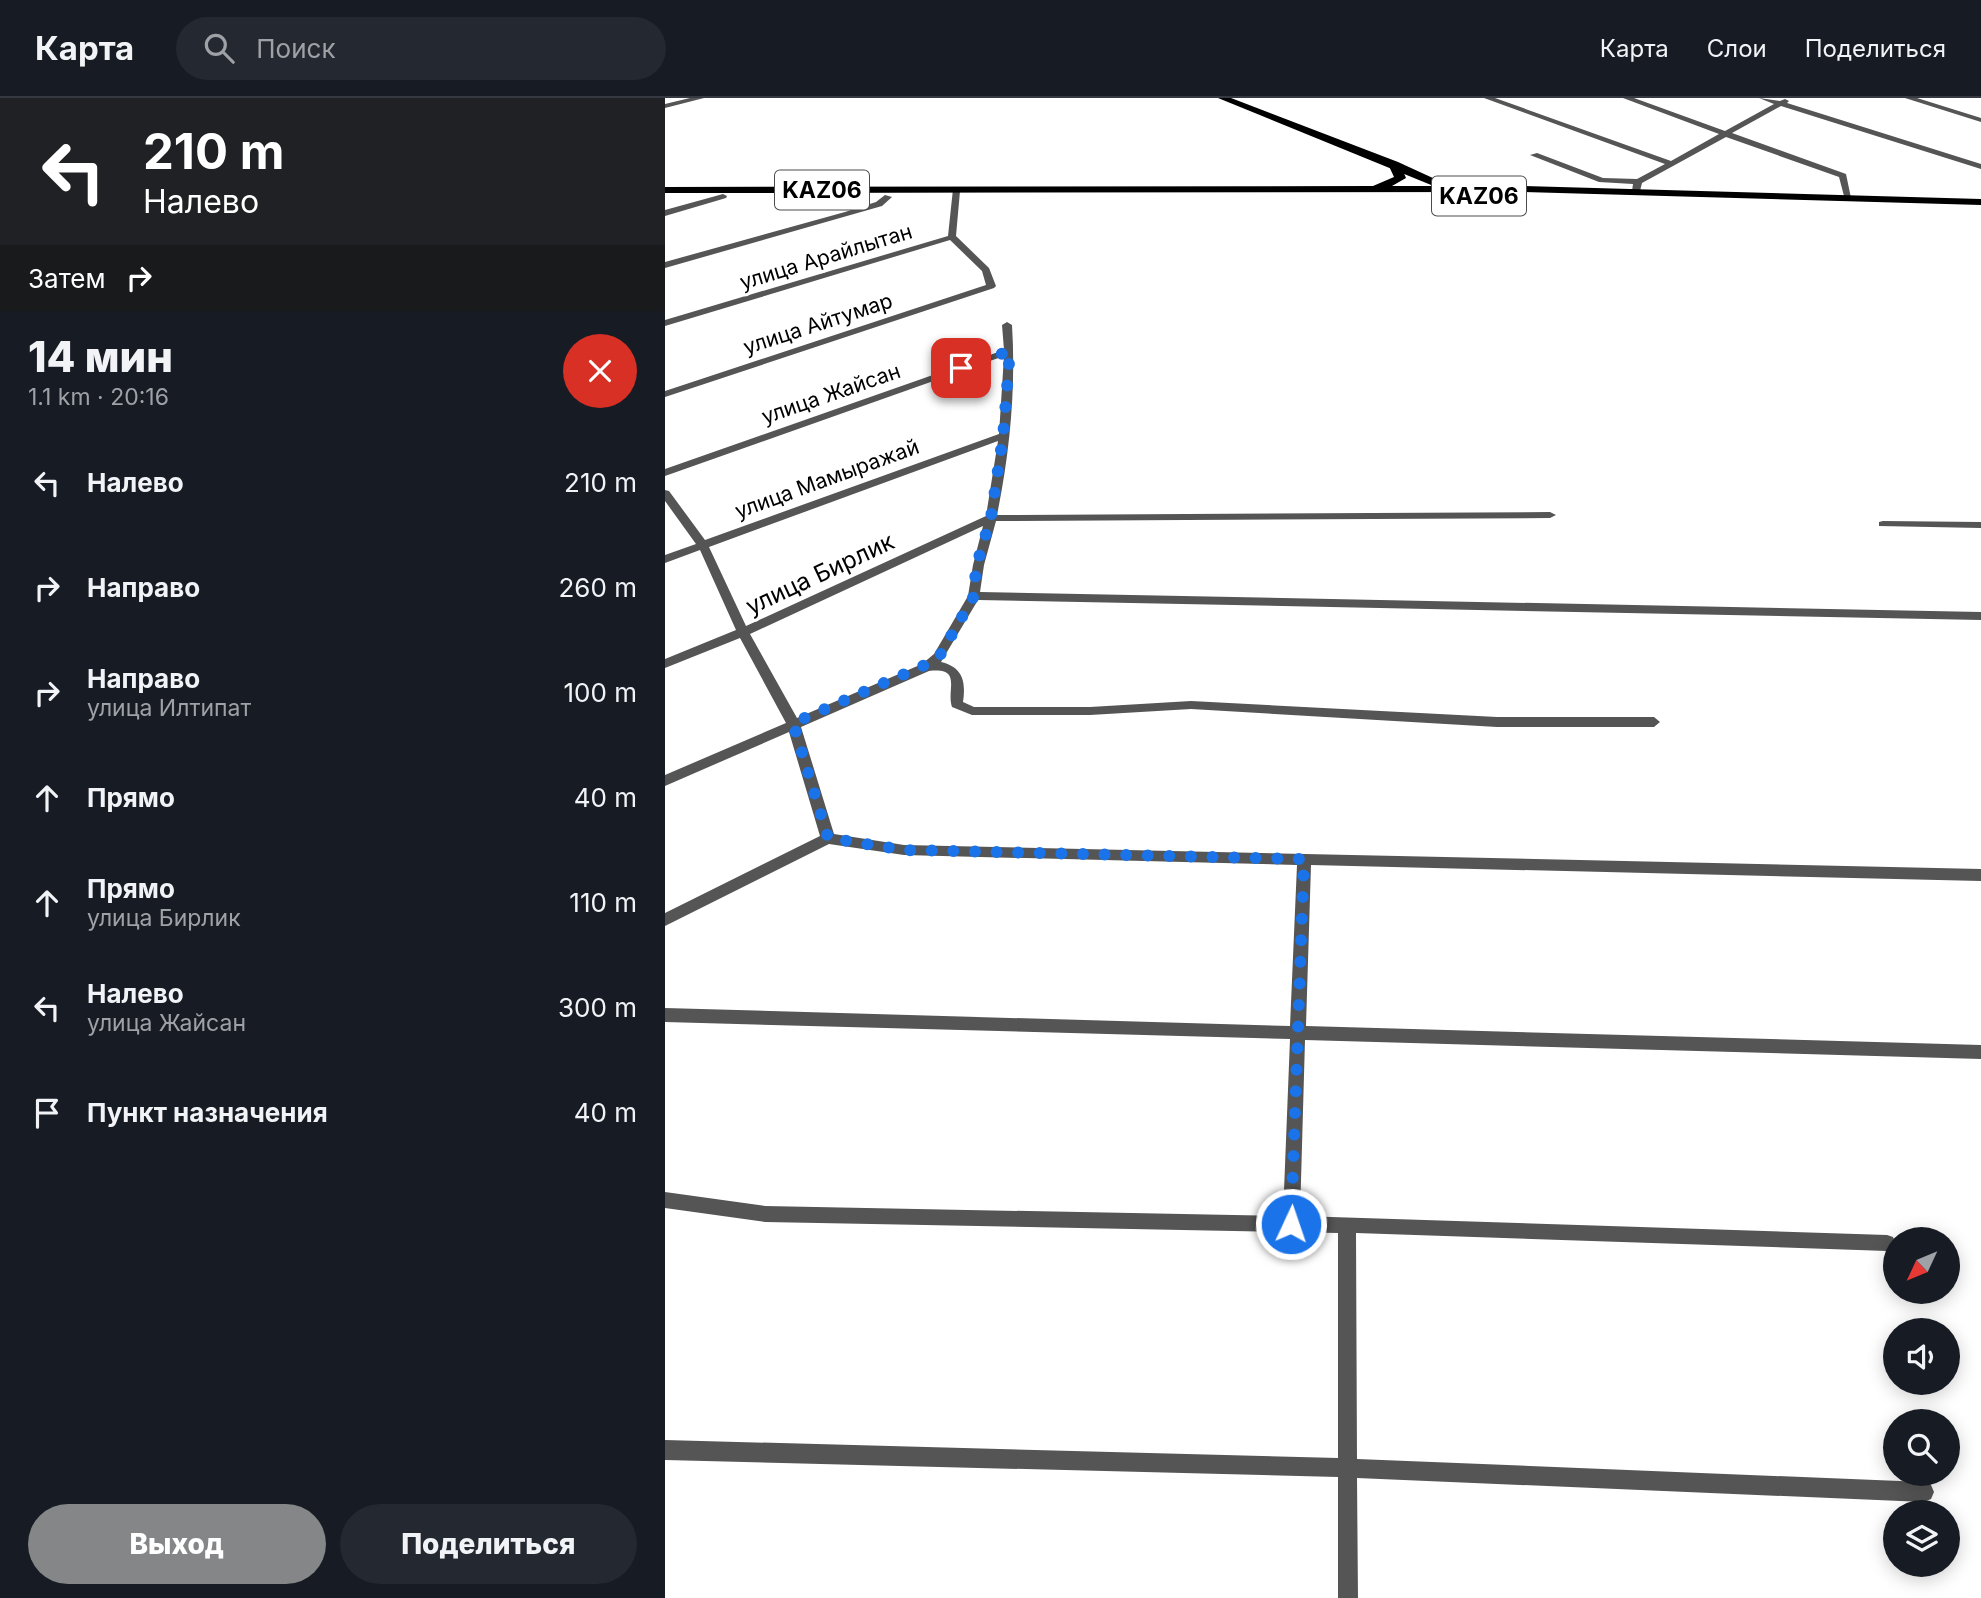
<!DOCTYPE html>
<html lang="ru">
<meta charset="utf-8">
<style>
:root{--surface:#171b24;--page:#242831;--text:#f1f3f6;--muted:#9ea1a6;--line:#363941;--accent:#858687}
body{margin:0;font-family:Inter,sans-serif;background:var(--page);color:var(--text);height:100vh;display:flex;flex-direction:column;font-size:26px;white-space:nowrap}
*{box-sizing:border-box;margin:0}
p{font-size:23px;color:var(--muted)}
.icon{flex:none;width:38px;height:38px;fill:none;stroke:currentColor;stroke-width:2;stroke-linecap:round;stroke-linejoin:round}
.map{position:relative;flex:1;overflow:hidden}
.side{display:flex;flex-direction:column;background:var(--surface);width:665px}
.side>*{flex:none}
.top-card{background:#202124;color:#fff;overflow:hidden}
.needle{width:46px;rotate:226deg}
.controls{position:absolute;left:1218px;top:1129px;display:grid;gap:14px}
.controls a{display:grid;place-items:center;width:77px;height:77px;border-radius:50%;background:var(--surface);box-shadow:0 4px 18px #0003;font-size:35px}
.pin{position:absolute;display:grid;place-items:center;width:60px;height:60px;color:#fff;margin:-30px;border-radius:14px;box-shadow:0 4px 10px #0006}
.me{position:absolute;width:77px;margin:-38px;rotate:3deg;stroke-linejoin:round;filter:drop-shadow(0 0 5px #0008)}
.turn{display:flex;align-items:center;gap:24px;height:147px;padding:0 28px;font-size:32px}
.turn .icon{width:91px;height:91px;stroke-width:2.5}
.turn b{display:block;font-size:49px;line-height:60px}
.then{display:flex;align-items:center;height:66px;padding:0 28px;background:#0003;gap:14px;font-size:26px}
.round{display:grid;place-items:center;flex:none;width:74px;height:74px;border-radius:37px;background:var(--page)}
.headline{display:flex;align-items:center;justify-content:space-between;height:119px;padding:0 28px}
h1{font-size:42px;font-weight:800;line-height:52px}
.button{display:flex;gap:14px;margin-top:auto;padding:14px 28px}
.button a{flex:1;height:80px;border-radius:42px;background:var(--accent);color:#fff;font-size:28px;font-weight:800;line-height:80px;text-align:center}
.button a+a{background:var(--page);color:var(--text)}
ul{padding:0;list-style:none}
li{display:flex;align-items:center;gap:21px;height:105px;padding:0 28px}
li div{flex:1}
li b{display:block;font-size:26px}
li em{font-style:normal}
header{display:flex;align-items:center;gap:42px;box-sizing:border-box;height:98px;padding:0 35px;background:var(--surface);border-bottom:2px solid var(--line)}
header strong{font-size:33px}
nav{display:flex;gap:38px;margin-inline-start:auto;font-size:24px}
.search{width:490px;height:63px;background:var(--page);display:flex;align-items:center;gap:18px;box-sizing:border-box;padding:0 24px;border-radius:38px;color:var(--muted);font-size:26px}
main{display:flex;flex:1;min-height:0}
.map>svg:first-child{display:block}
.lines{fill:none;stroke-linecap:round;stroke-linejoin:round}
.minor{fill:#555;fill-rule:evenodd}
.primary{fill:#000;fill-rule:evenodd}
.trunk{fill:#000;fill-rule:evenodd}
.route{stroke:#1a73e8;stroke-width:12;stroke-dasharray:0 21.6}
.labels{text-anchor:middle;stroke-width:6;stroke-linejoin:round;paint-order:stroke}
.far-street-label{font-size:21px;fill:#000;stroke:#fff}
.shield{fill:#fff;stroke:#4c4c4c;stroke-width:2}
.shield-label{font-size:23px;font-weight:bold;fill:#000}
.street-label{font-size:24px;fill:#000;stroke:#fff}
</style>
<header>
<strong>Карта</strong>
<div class="search"><svg class="icon" aria-label="search" viewBox="0 0 24 24"><circle cx="10" cy="10" r="6"/><path d="M15 15l6 6"/></svg>Поиск</div>
<nav><a>Карта</a><a>Слои</a><a>Поделиться</a></nav>
</header>
<main>
<section class="side">
<div class="top-card">
<div class="turn"><svg class="icon" aria-label="left" viewBox="0 0 24 24"><path d="M17 20v-9H6M10 6l-5 5 5 5"/></svg><div><b>210 m</b>Налево</div></div>
<div class="then">Затем<svg class="icon" aria-label="right" viewBox="0 0 24 24"><path d="M7 20v-9h11M14 6l5 5-5 5"/></svg></div>
</div>
<div class="headline"><div><h1>14 мин</h1><p>1.1 km · 20:16</p></div><a class="round" style="background:#d93025;color:#fff"><svg class="icon" aria-label="close" viewBox="0 0 24 24"><path d="M6 6l12 12M18 6L6 18"/></svg></a></div>
<ul>
<li><svg class="icon" aria-label="left" viewBox="0 0 24 24"><path d="M17 20v-9H6M10 6l-5 5 5 5"/></svg><div><b>Налево</b></div><em>210 m</em></li>
<li><svg class="icon" aria-label="right" viewBox="0 0 24 24"><path d="M7 20v-9h11M14 6l5 5-5 5"/></svg><div><b>Направо</b></div><em>260 m</em></li>
<li><svg class="icon" aria-label="right" viewBox="0 0 24 24"><path d="M7 20v-9h11M14 6l5 5-5 5"/></svg><div><b>Направо</b><p>улица Илтипат</p></div><em>100 m</em></li>
<li><svg class="icon" aria-label="ahead" viewBox="0 0 24 24"><path d="M12 20V5M6 11l6-6 6 6"/></svg><div><b>Прямо</b></div><em>40 m</em></li>
<li><svg class="icon" aria-label="ahead" viewBox="0 0 24 24"><path d="M12 20V5M6 11l6-6 6 6"/></svg><div><b>Прямо</b><p>улица Бирлик</p></div><em>110 m</em></li>
<li><svg class="icon" aria-label="left" viewBox="0 0 24 24"><path d="M17 20v-9H6M10 6l-5 5 5 5"/></svg><div><b>Налево</b><p>улица Жайсан</p></div><em>300 m</em></li>
<li><svg class="icon" aria-label="arrive" viewBox="0 0 24 24"><path d="M6 21V4h12l-3 4 3 4H6"/></svg><div><b>Пункт назначения</b></div><em>40 m</em></li>
</ul>
<div class="button"><a>Выход</a><a>Поделиться</a></div>
</section>
<div class="map">
<svg width="1316" height="1500" viewBox="0 0 1316 1500">
<rect width="100%" height="100%" fill="#fff"/>
<g class="lines">
<!-- minor -->
<path class="minor" d="M25,0H39L0,10V6Z
M819,0H830L1006,63L1054,36L958,0H969L1060,33L1109,6L1094,0L1115,3L1120,1L1124,3L1122,5L1316,66V71L1116,8L1067,35L1181,76L1186,100L1179,98L1174,79L1061,39L977,85L975,93L971,95L967,93L968,86L934,84L865,57L872,55L938,80L972,81L1000,66Z
M1240,0H1252L1316,20V24Z
M288,91L295,93L291,138L324,170L331,188L329,190L0,299V293L321,187L317,173L285,142L0,228V222L283,138Z
M58,96L62,98L61,100L0,118V112Z
M220,97L227,99L217,108L0,170V164L180,114L211,104Z
M342,224L347,227C351,289 345,354 332,417L885,414L891,417L885,420L331,423L319,467L315,494L1316,514V522L313,502L276,564C298,569 301,584 298,604L309,609H425L526,603L832,619H989L995,624L989,629H832L526,611L425,617H307L287,609C281,592 298,569 264,573L136,629L169,736L239,747L1316,771V783L646,767L641,928L1316,947V961L640,942L635,1118L1222,1137L1228,1139L1230,1144L1228,1151L1222,1153L691,1135L692,1361L1259,1384L1266,1387L1269,1394L1266,1401L1259,1404L692,1380L693,1500H673V1379L0,1362V1342L673,1360V1135L100,1124L0,1110V1094L100,1108L618,1118L625,941L0,924V910L625,928L632,767L239,757L164,746L0,828V815L155,738L124,634L0,688V677L121,625L75,540L0,570V561L71,532L35,452L0,465V457L31,446L0,403V392L4,393L40,442L334,336L339,258L0,378V371L339,252L337,227ZM333,343L321,418L81,528L44,449ZM318,428L308,467L303,498L269,556L257,566L132,620L85,536Z
M1218,423L1316,424V430L1214,428V424Z"/>
<!-- primary -->
<path class="primary" d="M553,0H566L733,64L807,98L798,100Z"/>
<!-- trunk -->
<path class="trunk" d="M729,63L735,66L741,80L727,88H857L1316,101V107L857,94L0,95V89L708,88L729,79L723,66Z"/>
</g>
<g class="lines">
<!-- route -->
<path class="route" d="M296,270L345,253L338,338L326,419L311,469L309,498L274,559L269,563L128,625L163,740L239,752L639,761L626,1126"/>
</g>
<g class="labels">
<!-- far-street labels -->
<g class="far-street-label">
<text transform="translate(161 159) rotate(-17)" y="7">улица Арайлытан</text>
<text transform="translate(153 226) rotate(-18)" y="7">улица Айтумар</text>
<text transform="translate(166 296) rotate(-19)" y="7">улица Жайсан</text>
<text transform="translate(162 381) rotate(-20)" y="7">улица Мамыражай</text>
</g>
<!-- shield labels -->
<g class="shield">
<rect x="110" y="72.5" width="94" height="39" rx="5"/>
<rect x="767" y="78.5" width="94" height="39" rx="5"/>
</g>
<g class="shield-label">
<text x="157" y="100">KАZ06</text>
<text x="814" y="106">KАZ06</text>
</g>
<!-- street labels -->
<g class="street-label">
<text transform="translate(155 476) rotate(-25)" y="8">улица Бирлик</text>
</g>
</g>
</svg>
<div class="controls">
<a><svg class="needle" viewBox="-14 -14 28 28"><path d="M0-13l5 13h-10z" fill="#e53935"/><path d="M0 13l5-13h-10z" fill="#9ea1a6"/></svg></a>
<a><svg class="icon" aria-label="sound" viewBox="0 0 24 24"><path d="M4 9h4l5-4v14l-5-4H4zM17 9q2 3 0 6"/></svg></a>
<a><svg class="icon" aria-label="search" viewBox="0 0 24 24"><circle cx="10" cy="10" r="6"/><path d="M15 15l6 6"/></svg></a>
<a><svg class="icon" aria-label="layers" viewBox="0 0 24 24"><path d="M12 4l9 5-9 5-9-5zM3 14l9 5 9-5"/></svg></a>
</div>
<div class="pin" style="left:296px;top:270px;background:#d93025"><svg class="icon" aria-label="arrive" viewBox="0 0 24 24"><path d="M6 21V4h12l-3 4 3 4H6"/></svg></div>
<svg class="me" style="left:626px;top:1126px" viewBox="-20 -20 40 40"><circle r="17" fill="#1a73e8" stroke="#fff" stroke-width="3"/><path d="M0-11L8 9 0 5-8 9z" fill="#fff"/></svg>
</div>
</main>
